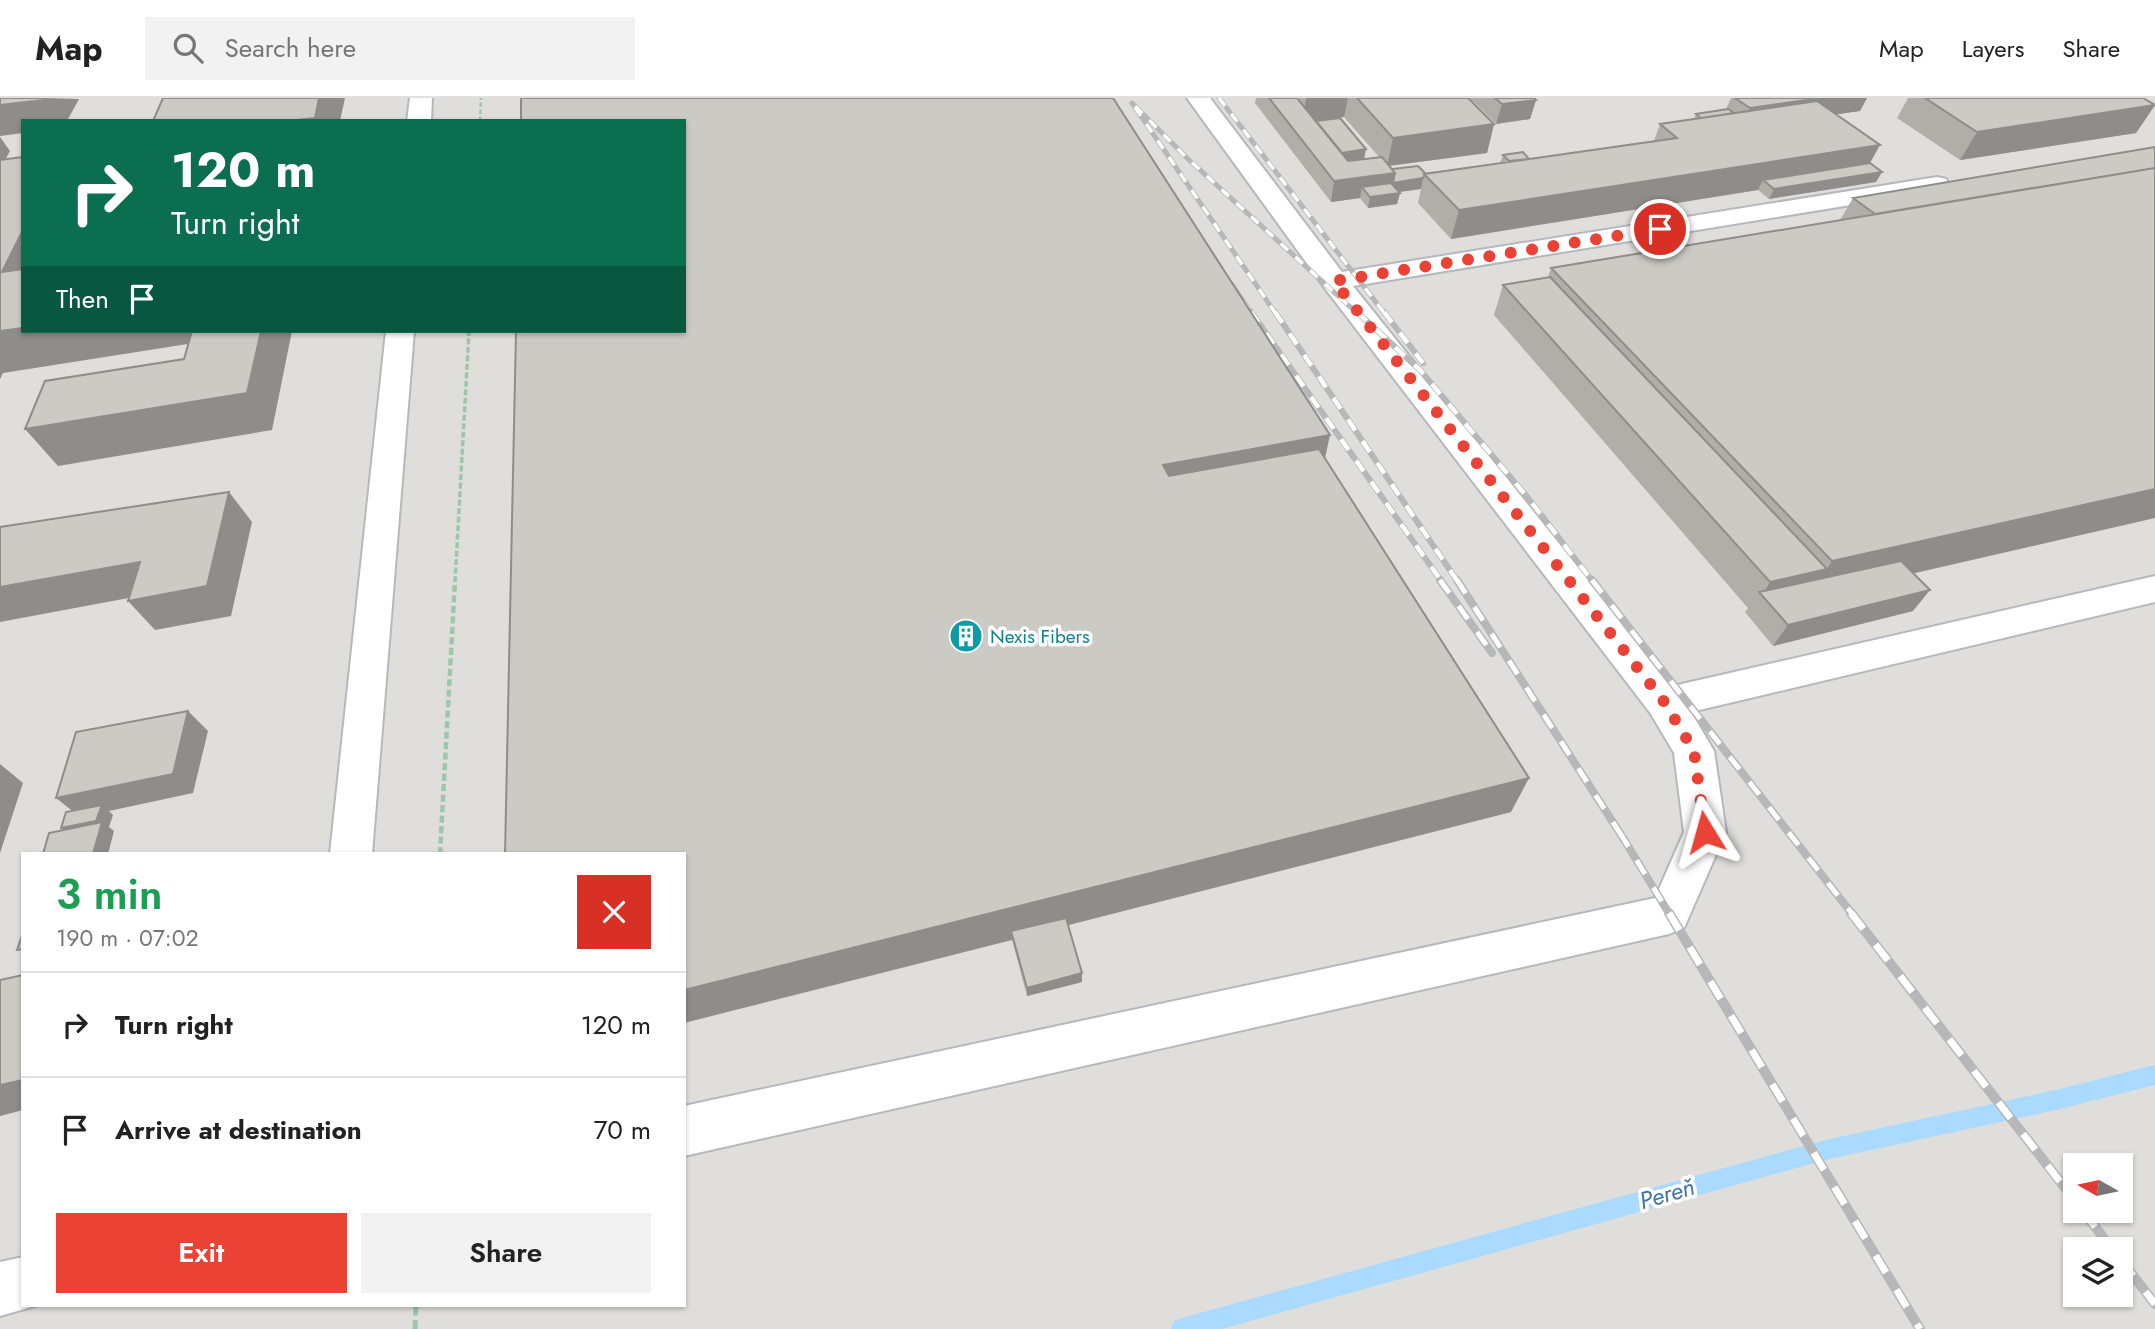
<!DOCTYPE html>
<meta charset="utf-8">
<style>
:root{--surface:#fff;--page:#f2f2f2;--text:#222;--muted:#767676;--line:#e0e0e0;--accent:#ea4335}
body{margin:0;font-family:Jost,sans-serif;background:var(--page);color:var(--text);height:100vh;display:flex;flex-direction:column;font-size:26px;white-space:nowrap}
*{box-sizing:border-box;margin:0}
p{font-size:23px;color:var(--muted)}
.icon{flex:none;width:38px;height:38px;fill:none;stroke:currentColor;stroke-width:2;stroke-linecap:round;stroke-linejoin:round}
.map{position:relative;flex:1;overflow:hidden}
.side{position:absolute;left:21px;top:754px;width:665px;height:455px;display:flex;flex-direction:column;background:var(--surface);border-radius:0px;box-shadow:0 2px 5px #0004}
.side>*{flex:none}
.banner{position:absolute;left:21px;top:21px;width:665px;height:214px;border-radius:0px;box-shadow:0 2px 5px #0004;background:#0b6e4f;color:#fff;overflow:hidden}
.needle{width:46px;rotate:279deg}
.tools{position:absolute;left:2063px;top:1055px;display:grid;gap:14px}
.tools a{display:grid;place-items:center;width:70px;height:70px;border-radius:0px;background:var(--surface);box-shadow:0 2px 5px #0004;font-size:35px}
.pin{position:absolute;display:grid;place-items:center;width:60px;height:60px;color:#fff;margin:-30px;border:4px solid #fff;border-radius:50%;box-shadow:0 2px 7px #0007}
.me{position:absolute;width:77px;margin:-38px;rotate:352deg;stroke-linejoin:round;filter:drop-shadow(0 0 5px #0008)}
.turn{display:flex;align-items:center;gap:24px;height:147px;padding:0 35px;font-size:32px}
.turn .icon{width:91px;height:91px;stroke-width:2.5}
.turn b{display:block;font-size:49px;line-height:60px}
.then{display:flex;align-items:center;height:66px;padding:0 35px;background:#0003;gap:14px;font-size:26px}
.round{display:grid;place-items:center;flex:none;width:74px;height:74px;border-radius:0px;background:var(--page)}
.summary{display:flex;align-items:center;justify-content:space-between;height:119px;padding:0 35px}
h1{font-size:42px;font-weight:600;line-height:52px;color:#1e9e55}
.cta{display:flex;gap:14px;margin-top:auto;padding:14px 35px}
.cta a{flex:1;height:80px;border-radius:0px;background:var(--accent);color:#fff;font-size:28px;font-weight:600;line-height:80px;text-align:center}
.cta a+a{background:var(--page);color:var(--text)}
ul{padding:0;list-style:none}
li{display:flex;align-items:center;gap:21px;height:105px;padding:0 35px;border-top:2px solid var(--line)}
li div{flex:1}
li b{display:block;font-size:26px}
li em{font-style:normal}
header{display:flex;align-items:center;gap:42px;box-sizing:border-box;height:98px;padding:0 35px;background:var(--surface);border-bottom:2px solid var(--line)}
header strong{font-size:33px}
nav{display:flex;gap:38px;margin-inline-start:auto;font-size:24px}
.search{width:490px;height:63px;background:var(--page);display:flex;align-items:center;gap:18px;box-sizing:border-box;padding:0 24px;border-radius:0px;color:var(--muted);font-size:26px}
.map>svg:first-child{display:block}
.industrial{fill:#e0deda;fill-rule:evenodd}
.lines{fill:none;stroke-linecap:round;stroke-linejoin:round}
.stream{fill:#aadaff;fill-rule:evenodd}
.minor-casing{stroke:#b5b8bc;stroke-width:4}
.path-far3{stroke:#9cc7a9;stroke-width:2.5;stroke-dasharray:4.5 2.5;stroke-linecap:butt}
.path-far2{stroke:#9cc7a9;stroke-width:3.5;stroke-dasharray:6 2.5;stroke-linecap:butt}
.path-far1{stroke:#9cc7a9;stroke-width:4.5;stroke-dasharray:7 3.5;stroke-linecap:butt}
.path{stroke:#9cc7a9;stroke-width:5;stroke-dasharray:9 4.5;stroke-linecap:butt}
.minor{fill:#fff;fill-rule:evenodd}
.rail-far3-casing{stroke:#b6b7b8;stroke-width:5}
.rail-far2-casing{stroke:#b6b7b8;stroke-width:6}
.rail-far1-casing{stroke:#b6b7b8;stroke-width:8}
.rail-casing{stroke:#b6b7b8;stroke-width:10}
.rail-far3{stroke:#fff;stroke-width:3.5;stroke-dasharray:10;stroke-linecap:butt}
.rail-far2{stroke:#fff;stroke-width:4.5;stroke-dasharray:13;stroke-linecap:butt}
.rail-far1{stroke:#fff;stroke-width:5;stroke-dasharray:16;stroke-linecap:butt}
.rail{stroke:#fff;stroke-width:7;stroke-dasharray:20;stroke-linecap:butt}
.wall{fill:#afaea9;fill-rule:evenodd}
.shaded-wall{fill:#8f8d8a}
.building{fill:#cccac5;stroke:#8f8d8a;stroke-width:2}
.route{stroke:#ea4335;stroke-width:12;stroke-dasharray:0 21.6}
.labels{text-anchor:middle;stroke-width:7;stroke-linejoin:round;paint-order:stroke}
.culture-label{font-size:19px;fill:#0d838f;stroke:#fff;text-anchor:start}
.near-water-label{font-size:24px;font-style:italic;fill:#4174aa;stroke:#fff}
</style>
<header>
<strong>Map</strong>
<div class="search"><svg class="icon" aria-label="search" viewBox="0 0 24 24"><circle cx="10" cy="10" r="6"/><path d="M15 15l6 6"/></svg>Search here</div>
<nav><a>Map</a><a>Layers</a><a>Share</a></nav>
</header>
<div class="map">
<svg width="2155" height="1231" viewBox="0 0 2155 1231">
<rect width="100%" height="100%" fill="#f1efe8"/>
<!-- industrial -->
<path class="industrial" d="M0,0H2155V1231H0ZM23,23H684V233H23ZM23,756H684V1208H23ZM2076,1068H2121V1113H2076ZM2076,1152H2121V1197H2076Z"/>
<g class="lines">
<!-- stream -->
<path class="stream" d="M2155,967V987L2056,1012L1825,1062L1222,1231H1171L1174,1223L1182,1220L1825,1042L2056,992Z"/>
<defs>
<path id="minor" d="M410,0H432L431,23H407Z
M1187,0H1210L1342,174L1937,79L1946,81L1949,86L1946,91L1937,93L1353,188L1673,588L2155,478V504L1691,614L1714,653L1726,734L1684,830L1669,836L684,1058V1008L1655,800L1684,734L1674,655L1651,616L1324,189Z
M386,233H414L372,756H330Z
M23,1159V1208H35L0,1218V1164Z"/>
</defs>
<!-- minor casing -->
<use href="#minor" class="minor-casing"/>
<!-- path-far3 -->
<path class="path-far3" d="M480,23L481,0"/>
<!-- path-far2 -->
<path class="path-far2" d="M455,484L469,233"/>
<!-- path-far1 -->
<path class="path-far1" d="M440,756L455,482"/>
<!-- path -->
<path class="path" d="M415,1231L416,1208"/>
<!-- minor -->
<use href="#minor" class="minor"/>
<defs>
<path id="rail-far3" d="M1219,0L1385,216
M1232,187L1252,216
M1276,216L1132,5L1187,60L1358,216"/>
<path id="rail-far2" d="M1251,214L1442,484
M1275,214L1458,484
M1357,214L1420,272L1528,400L1593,484
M1384,214L1423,265"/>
<path id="rail-far1" d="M1440,482L1492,555
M1457,482L1625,743
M1592,482L1853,817
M1620,735L1670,817"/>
<path id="rail" d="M1669,815L1920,1231
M1851,815L2076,1104
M2083,1113L2113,1152
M2121,1162L2155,1206"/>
</defs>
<!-- rail-far3 casing -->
<use href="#rail-far3" class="rail-far3-casing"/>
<!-- rail-far2 casing -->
<use href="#rail-far2" class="rail-far2-casing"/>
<!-- rail-far1 casing -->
<use href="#rail-far1" class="rail-far1-casing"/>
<!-- rail casing -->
<use href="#rail" class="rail-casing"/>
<!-- rail-far3 -->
<use href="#rail-far3" class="rail-far3"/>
<!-- rail-far2 -->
<use href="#rail-far2" class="rail-far2"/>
<!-- rail-far1 -->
<use href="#rail-far1" class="rail-far1"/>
<!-- rail -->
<use href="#rail" class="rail"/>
</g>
<!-- wall -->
<path class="wall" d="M521,0L1325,361L1511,714L1068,827L1082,875V884L1027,898L1012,842Z
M1256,0H1534L1536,2L1530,21L1496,26L1473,3H1471L1494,26L1487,55L1389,68L1392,71L1425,75L1500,65L1503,57L1529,61L1654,43L1660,26L1694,21L1696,16L1726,11L1731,0H1867L1860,13L1836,16L1870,65L1882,74L1876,84L1769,101L1758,92L1451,141L1418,105L1421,91L1399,94L1400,95L1397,106L1368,110L1360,100L1331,104L1255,5ZM1344,19L1379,59L1364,61L1366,51L1315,23Z
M1908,0H2143L2155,6V7L2136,35L1960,62L1897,20Z
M2155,49L1913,476V513L1773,548L1745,514L1748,510L1494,217L1503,187L1548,179L1551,170L1840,122L1853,100Z"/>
<!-- shaded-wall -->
<path class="shaded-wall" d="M45,0L79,1L67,23H23V35L0,38V7Z
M319,0H345L340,23H287Z
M1306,0H1348L1344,19L1303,24Z
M1821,0H1867L1860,13L1742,30L1744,24L1750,10Z
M1536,2L1530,21L1496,26L1502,6Z
M2155,7L2136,35L1960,62L1977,34Z
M1494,26L1487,55L1387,68L1393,40Z
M0,39L10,53L5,62L0,81Z
M1880,47L1864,76L1763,82L1758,92L1451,141L1459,112Z
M1366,51L1364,61L1337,65L1339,55Z
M1882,74L1876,84L1769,101L1774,91Z
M1395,75L1423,80L1421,91L1391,95L1362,89L1360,100L1331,104L1334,83Z
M1400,95L1397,106L1368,110L1370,99Z
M23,132V201L2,174Z
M23,230V233H221L226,240L3,275L0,281V233Z
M261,233H292L272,332L58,368L25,331Z
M1330,337L1322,374L1160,404L1163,367Z
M2155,391V420L1772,508L1762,497L1770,484L1827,471L1832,463Z
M229,394L252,424L231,518L155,532L128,503Z
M140,464L166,493L0,524V489Z
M1930,492L1913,513L1773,548L1788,527Z
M188,613L208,633L193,695L109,713L113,717L109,729L114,733L108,756H93L61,730L80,719L56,700Z
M0,666L23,685L0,755Z
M1529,680L1511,714L1014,841L1011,833L1012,842L684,925V892Z
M1082,875V884L1027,898V890Z
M23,982V1012L0,1018V987Z"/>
<!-- building -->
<path class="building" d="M0,0H45L44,2L0,7Z
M163,0H319L315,20L287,23H153Z
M521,0H1113L1330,337L1163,367L1169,378L1319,351L1529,680L684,892V756H505L516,233H684V23H521Z
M1269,0H1297L1348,63L1382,59L1395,75L1334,83Z
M1357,0H1468L1494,26L1393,40Z
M1495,0H1534L1536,2L1502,6Z
M1735,0H1821L1750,10Z
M1925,0H2143L2155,7L1977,34Z
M1817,3L1880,47L1459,112L1424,76L1677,40L1660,26Z
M1728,11L1734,15L1701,20L1696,16Z
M1340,20L1366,51L1342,55L1316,23Z
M2155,49V70L1875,116L1853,100Z
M1523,54L1529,61L1509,63L1503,57Z
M23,59V132L2,174L23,171V230L0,233V62Z
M1870,65L1882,74L1774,91L1763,82Z
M1418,68L1425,75L1423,80L1393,85L1395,75L1392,71Z
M2155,70V391L1832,463L1551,170Z
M1391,85L1400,95L1370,99L1362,89Z
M1550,179L1827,471L1770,484L1503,187Z
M192,233H261L247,295L25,331L45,283L184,261Z
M229,394L207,488L128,503L140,464L0,489V429Z
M1901,463L1930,492L1788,527L1759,494Z
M188,613L173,676L56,700L76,634Z
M102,707L96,723L61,730L66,714Z
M102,724L93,756H43L49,735Z
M1066,820L1082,875L1027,890L1011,833Z
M23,835V851L17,852Z
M23,877V982L0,987V882Z"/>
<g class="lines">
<!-- route -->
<path class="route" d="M1660,131L1334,183L1665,605L1694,653L1705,734"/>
</g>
<!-- icons -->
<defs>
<symbol id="building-disc" viewBox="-11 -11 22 22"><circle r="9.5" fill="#0f9aa8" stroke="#fff"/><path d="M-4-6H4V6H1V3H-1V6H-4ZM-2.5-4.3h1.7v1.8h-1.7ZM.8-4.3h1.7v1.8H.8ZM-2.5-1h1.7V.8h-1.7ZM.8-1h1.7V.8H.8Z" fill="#fff"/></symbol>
</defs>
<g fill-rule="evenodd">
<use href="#building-disc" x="947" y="519" width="38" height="38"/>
</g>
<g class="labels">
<!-- culture labels -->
<g class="culture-label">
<text x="990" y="545">Nexis Fibers</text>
</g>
<!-- near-water labels -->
<g class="near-water-label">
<text transform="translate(1667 1096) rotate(-16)" y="8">Pereň</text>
</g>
</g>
</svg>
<div class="tools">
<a><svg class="needle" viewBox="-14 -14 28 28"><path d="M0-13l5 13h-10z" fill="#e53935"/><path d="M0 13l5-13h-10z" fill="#767676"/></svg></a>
<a><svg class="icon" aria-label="layers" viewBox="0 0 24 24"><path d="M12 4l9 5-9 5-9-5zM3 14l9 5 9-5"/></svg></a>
</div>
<div class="pin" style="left:1660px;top:131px;background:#d93025"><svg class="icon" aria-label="arrive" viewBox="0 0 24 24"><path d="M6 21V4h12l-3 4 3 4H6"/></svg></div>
<svg class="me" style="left:1705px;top:734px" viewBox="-20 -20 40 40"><path d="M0-17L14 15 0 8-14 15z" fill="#ea4335" stroke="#fff" stroke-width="4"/></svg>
<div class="banner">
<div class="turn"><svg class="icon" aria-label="right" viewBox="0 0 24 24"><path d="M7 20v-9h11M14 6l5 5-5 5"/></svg><div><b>120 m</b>Turn right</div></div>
<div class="then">Then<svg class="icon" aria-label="arrive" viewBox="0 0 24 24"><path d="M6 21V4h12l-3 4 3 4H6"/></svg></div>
</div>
<section class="side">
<div class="summary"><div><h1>3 min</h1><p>190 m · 07:02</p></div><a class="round" style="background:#d93025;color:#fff"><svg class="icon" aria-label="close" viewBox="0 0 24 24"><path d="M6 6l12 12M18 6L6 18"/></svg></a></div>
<ul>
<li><svg class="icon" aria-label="right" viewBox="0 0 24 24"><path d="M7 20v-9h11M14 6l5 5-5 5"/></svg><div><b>Turn right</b></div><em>120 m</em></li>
<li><svg class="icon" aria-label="arrive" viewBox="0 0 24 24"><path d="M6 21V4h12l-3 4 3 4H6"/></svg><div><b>Arrive at destination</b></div><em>70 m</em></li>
</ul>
<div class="cta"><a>Exit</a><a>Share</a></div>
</section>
</div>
